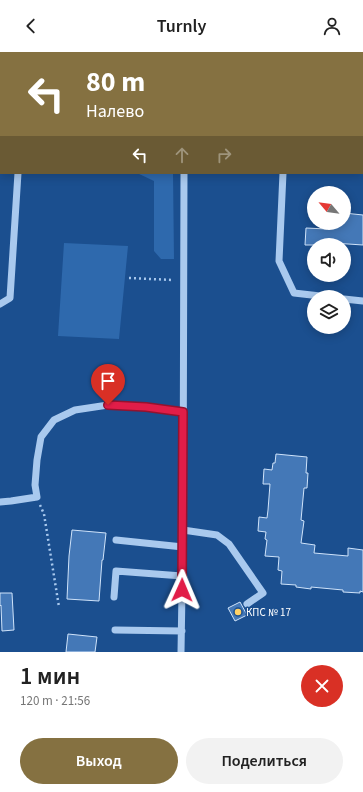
<!DOCTYPE html>
<html lang="ru">
<meta charset="utf-8">
<style>
:root{--surface:#fff;--page:#f2f2f2;--text:#222;--muted:#767676;--accent:#857141}
body{margin:0;font-family:"Source Sans 3",sans-serif;background:var(--page);color:var(--text);height:100vh;display:flex;flex-direction:column;font-size:15px;white-space:nowrap}
*{box-sizing:border-box;margin:0}
p{font-size:13px;color:var(--muted)}
.icon{flex:none;width:22px;height:22px;fill:none;stroke:currentColor;stroke-width:2;stroke-linecap:round;stroke-linejoin:round}
.map{position:relative;height:600px;overflow:hidden}
.sheet{display:flex;flex-direction:column;background:var(--surface);flex:1}
.sheet>*{flex:none}
.guide{position:absolute;left:0px;top:0px;width:363px;height:122px;box-shadow:0 2px 10px #0003;background:#857141;color:#fff;overflow:hidden}
.needle{width:26px;rotate:299deg}
.tools{position:absolute;left:307px;top:134px;display:grid;gap:8px}
.tools a{display:grid;place-items:center;width:44px;height:44px;border-radius:50%;background:var(--surface);box-shadow:0 2px 10px #0003;font-size:20px}
.pin{position:absolute;display:grid;place-items:center;width:34px;height:34px;color:#fff;margin:-41px -17px;border-radius:50% 50% 50% 0;rotate:-45deg;box-shadow:0 0 4px #0007}
.pin .icon{rotate:45deg}
.me{position:absolute;width:44px;margin:-22px;rotate:1deg;stroke-linejoin:round;filter:drop-shadow(0 0 3px #0008)}
.turn{display:flex;align-items:center;gap:14px;height:84px;padding:0 20px;font-size:18px}
.turn .icon{width:52px;height:52px;stroke-width:2.5}
.turn b{display:block;font-size:28px;line-height:34px}
.lanes{display:flex;align-items:center;height:38px;padding:0 20px;background:#0003;justify-content:center;gap:20px;direction:ltr}
.lanes .off{opacity:.35}
.round{display:grid;place-items:center;flex:none;width:42px;height:42px;border-radius:21px;background:var(--page)}
.summary{display:flex;align-items:center;justify-content:space-between;height:68px;padding:0 20px}
h1{font-size:24px;font-weight:600;line-height:30px}
.primary-button{display:flex;gap:8px;margin-top:auto;padding:8px 20px}
.primary-button a{flex:1;height:46px;border-radius:24px;background:var(--accent);color:#fff;font-size:16px;font-weight:600;line-height:46px;text-align:center}
.primary-button a+a{background:var(--page);color:var(--text)}
header{display:flex;justify-content:space-between;align-items:center;height:52px;padding:0 20px;background:var(--surface);font-size:18px;font-weight:600}
.map>svg:first-child{display:block}
.green{fill:#2e69ad}
.building{fill:#4478b7;stroke:#cfe3fa}
.lines{fill:none;stroke-linecap:round;stroke-linejoin:round}
.path{stroke:#a9c9ee;stroke-width:2.5;stroke-dasharray:2 3;stroke-linecap:butt}
.minor{stroke:#a9c9ee;stroke-width:7}
.route-casing{stroke:#92132f;stroke-width:10}
.route{stroke:#e11d48;stroke-width:7}
.poi-dot{fill:#ffd166;stroke:#1b4f8f;stroke-width:1.5}
.labels{text-anchor:middle;stroke-width:3;stroke-linejoin:round;paint-order:stroke}
.poi-label{font-size:11px;fill:#fff;stroke:#1b4f8f;text-anchor:start}
</style>
<header><svg class="icon" aria-label="back" viewBox="0 0 24 24"><path d="M15 5l-7 7 7 7"/></svg>Turnly<svg class="icon" aria-label="person" viewBox="0 0 24 24"><circle cx="12" cy="8" r="4"/><path d="M4 21q1-7 8-7t8 7"/></svg></header>
<div class="map">
<svg width="363" height="600" viewBox="0 0 363 600">
<rect width="100%" height="100%" fill="#1b4f8f"/>
<!-- green -->
<path class="green" d="M137,121H173L174,207H161L154,199V129Z
M64,191L128,194L119,287L58,284Z"/>
<!-- building -->
<path class="building" d="M344,161L363,163V193L333,191V193H305L306,176L327,177V171H344Z
M276,402L307,405L306,421H308L307,436H304L301,468L304,469L301,491L315,493L314,501L348,504V496L363,498V540L360,539V541L343,540V538L311,535V537L296,535V533L281,532L282,519L278,518L279,505L265,504L267,488L265,487L266,480L258,479L259,465L267,466L268,458L270,432H263L264,417L272,418L273,411H275Z
M72,478L106,481L103,508H102L99,549L67,547L69,504Z
M0,541H12L14,578L2,579L1,553L0,554Z
M240,550L247,563L235,569L228,556Z
M68,582L97,585L95,600H66Z"/>
<g class="lines">
<!-- path -->
<path class="path" d="M129,226L173,228
M40,453L44,462L59,555"/>
<!-- minor -->
<path class="minor" d="M35,0V1
M352,0V1
M362,50L363,55
M0,62H1
M0,82L1,83
M362,114H363
M283,121L279,209L294,241L329,245
M344,247L363,249
M0,252L10,246L18,121
M0,450L11,449L37,445L35,433L37,408L41,385L54,368L75,358L108,353L146,355L183,360
M183,478L217,483L229,492L263,541L247,552
M116,488L183,495
M114,545L116,519L182,524
M115,578L182,579
M181,600L183,478L184,121"/>
</g>
<g class="lines">
<defs>
<path id="route" d="M108,353L146,355L183,360L182,538"/>
</defs>
<!-- route casing -->
<use href="#route" class="route-casing"/>
<!-- route -->
<use href="#route" class="route"/>
</g>
<!-- markers -->
<circle class="poi-dot" cx="238" cy="560" r="4"/>
<g class="labels">
<!-- poi labels -->
<g class="poi-label">
<text x="246" y="564">КПС № 17</text>
</g>
</g>
</svg>
<div class="tools">
<a><svg class="needle" viewBox="-14 -14 28 28"><path d="M0-13l5 13h-10z" fill="#e53935"/><path d="M0 13l5-13h-10z" fill="#767676"/></svg></a>
<a><svg class="icon" aria-label="sound" viewBox="0 0 24 24"><path d="M4 9h4l5-4v14l-5-4H4zM17 9q2 3 0 6"/></svg></a>
<a><svg class="icon" aria-label="layers" viewBox="0 0 24 24"><path d="M12 4l9 5-9 5-9-5zM3 14l9 5 9-5"/></svg></a>
</div>
<div class="pin" style="left:108px;top:353px;background:#d93025"><svg class="icon" aria-label="arrive" viewBox="0 0 24 24"><path d="M6 21V4h12l-3 4 3 4H6"/></svg></div>
<svg class="me" style="left:182px;top:538px" viewBox="-20 -20 40 40"><path d="M0-17L14 15 0 8-14 15z" fill="#e11d48" stroke="#fff" stroke-width="4"/></svg>
<div class="guide">
<div class="turn"><svg class="icon" aria-label="left" viewBox="0 0 24 24"><path d="M17 20v-9H6M10 6l-5 5 5 5"/></svg><div><b>80 m</b>Налево</div></div>
<div class="lanes"><svg class="icon" aria-label="left" viewBox="0 0 24 24"><path d="M17 20v-9H6M10 6l-5 5 5 5"/></svg><svg class="icon off" aria-label="ahead" viewBox="0 0 24 24"><path d="M12 20V5M6 11l6-6 6 6"/></svg><svg class="icon off" aria-label="right" viewBox="0 0 24 24"><path d="M7 20v-9h11M14 6l5 5-5 5"/></svg></div>
</div>
</div>
<section class="sheet">
<div class="summary"><div><h1>1 мин</h1><p>120 m · 21:56</p></div><a class="round" style="background:#d93025;color:#fff"><svg class="icon" aria-label="close" viewBox="0 0 24 24"><path d="M6 6l12 12M18 6L6 18"/></svg></a></div>
<div class="primary-button"><a>Выход</a><a>Поделиться</a></div>
</section>
